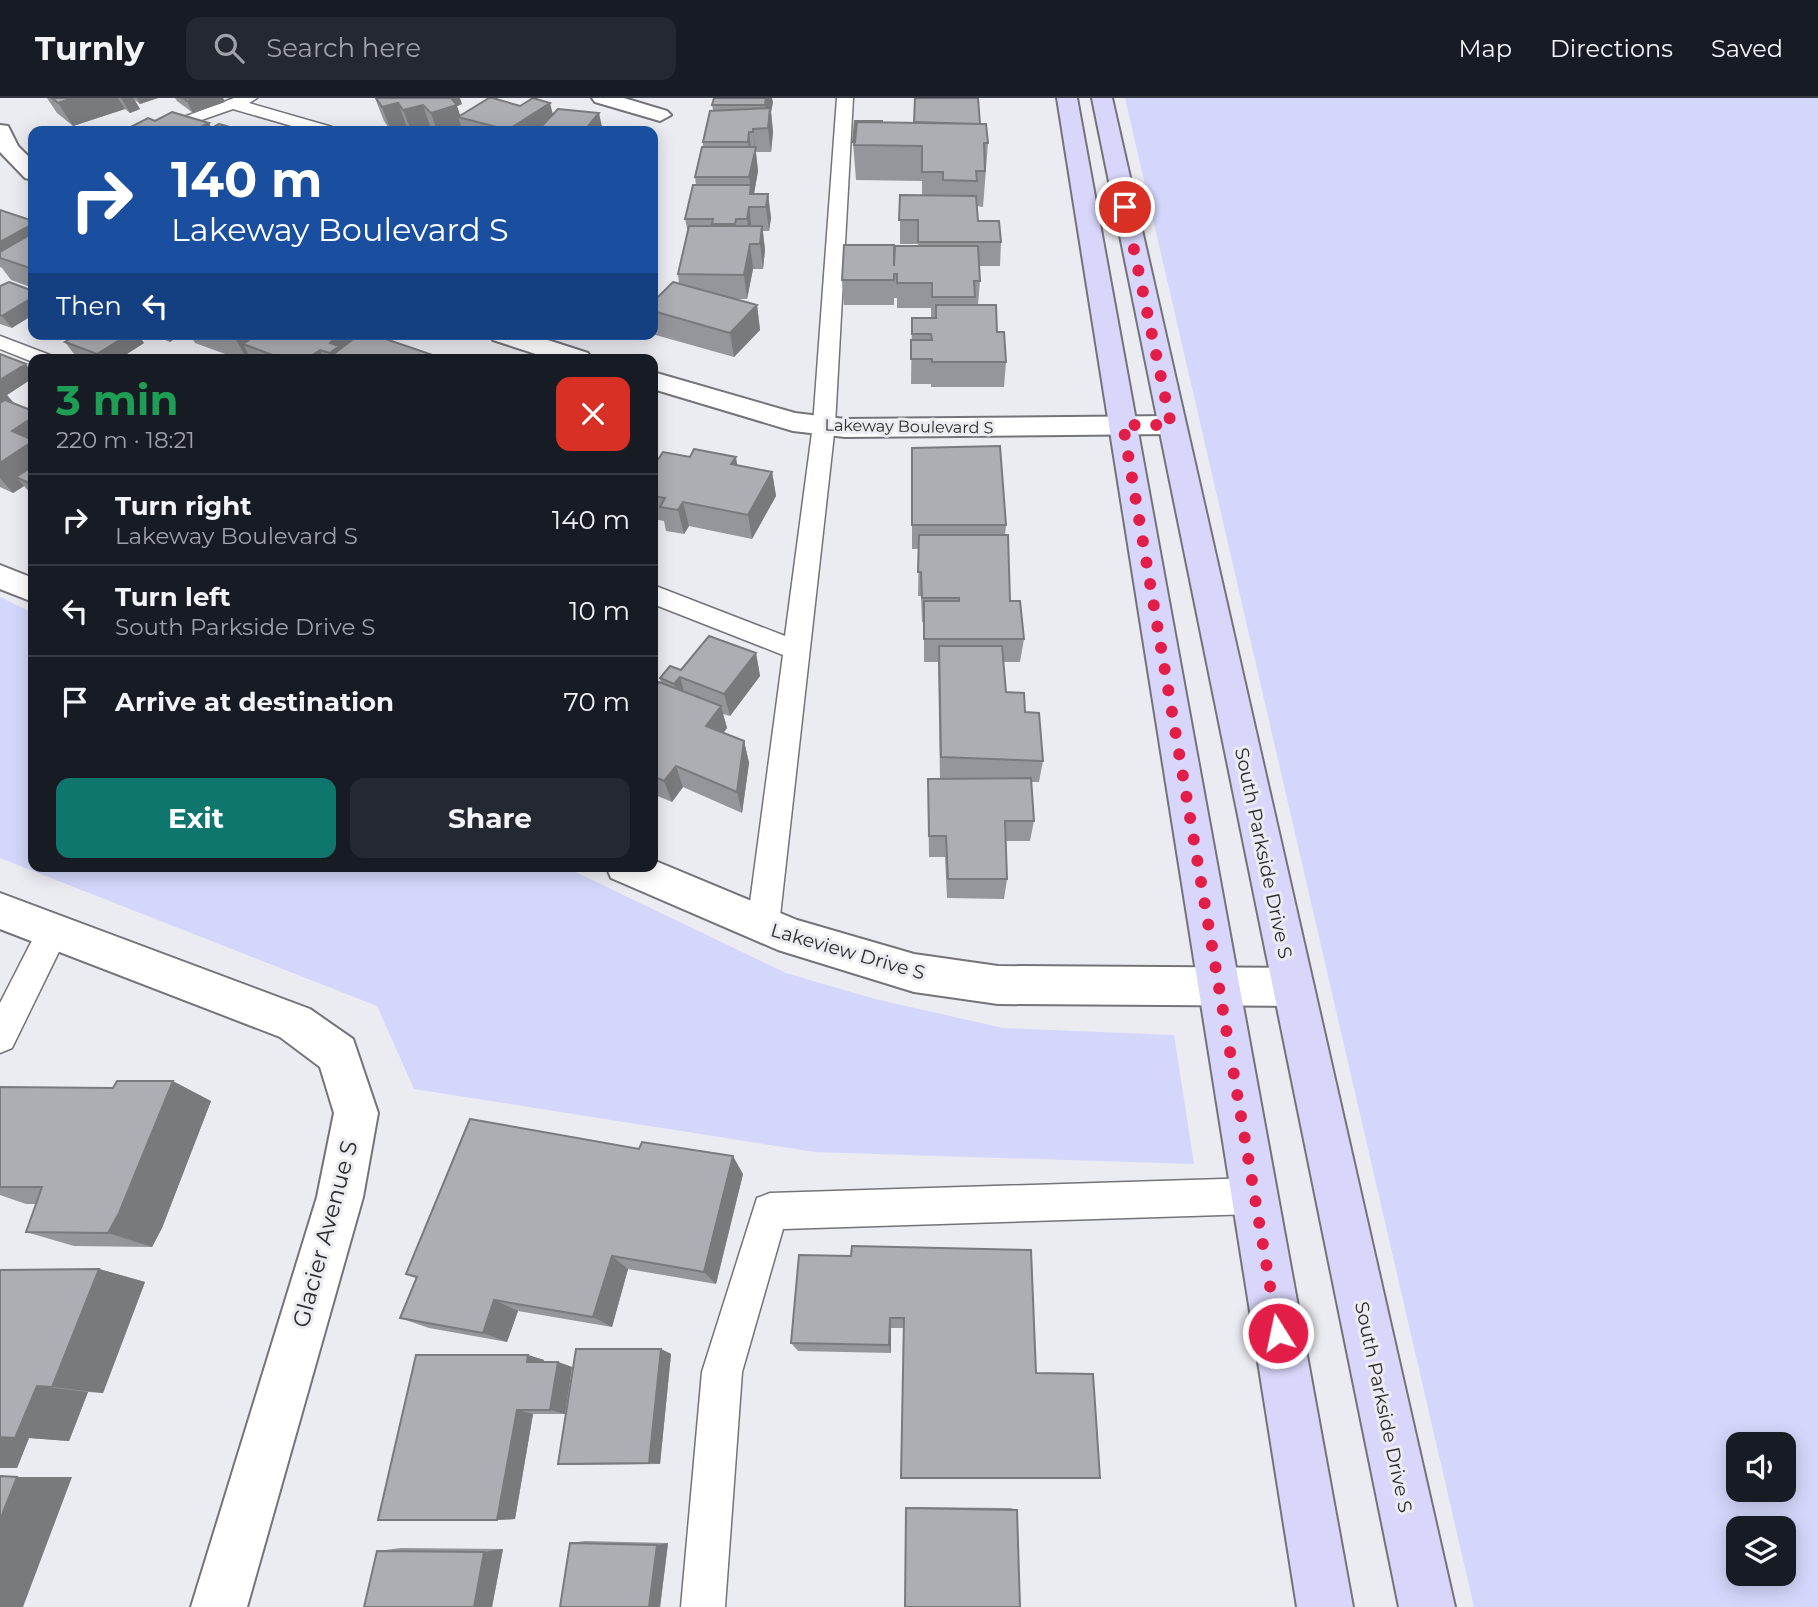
<!DOCTYPE html>
<meta charset="utf-8">
<style>
:root{--surface:#171b24;--page:#242831;--text:#f1f3f6;--muted:#9ea1a6;--line:#363941;--accent:#0f766e}
body{margin:0;font-family:Montserrat,sans-serif;background:var(--page);color:var(--text);height:100vh;display:flex;flex-direction:column;font-size:26px;white-space:nowrap}
*{box-sizing:border-box;margin:0}
p{font-size:23px;color:var(--muted)}
.icon{flex:none;width:38px;height:38px;fill:none;stroke:currentColor;stroke-width:2;stroke-linecap:round;stroke-linejoin:round}
.map{position:relative;flex:1;overflow:hidden}
.panel{position:absolute;left:28px;top:256px;width:630px;height:518px;display:flex;flex-direction:column;background:var(--surface);border-radius:14px;box-shadow:0 4px 18px #0003}
.panel>*{flex:none}
.top-card{position:absolute;left:28px;top:28px;width:630px;height:214px;border-radius:14px;box-shadow:0 4px 18px #0003;background:#1a4fa0;color:#fff;overflow:hidden}
.fabs{position:absolute;left:1726px;top:1334px;display:grid;gap:14px}
.fabs a{display:grid;place-items:center;width:70px;height:70px;border-radius:14px;background:var(--surface);box-shadow:0 4px 18px #0003;font-size:35px}
.pin{position:absolute;display:grid;place-items:center;width:60px;height:60px;color:#fff;margin:-30px;border:4px solid #fff;border-radius:50%;box-shadow:0 2px 7px #0007}
.me{position:absolute;width:77px;margin:-38px;rotate:350deg;stroke-linejoin:round;filter:drop-shadow(0 0 5px #0008)}
.turn{display:flex;align-items:center;gap:24px;height:147px;padding:0 28px;font-size:32px}
.turn .icon{width:91px;height:91px;stroke-width:2.5}
.turn b{display:block;font-size:49px;line-height:60px}
.then{display:flex;align-items:center;height:66px;padding:0 28px;background:#0003;gap:14px;font-size:26px}
.round{display:grid;place-items:center;flex:none;width:74px;height:74px;border-radius:14px;background:var(--page)}
.summary{display:flex;align-items:center;justify-content:space-between;height:119px;padding:0 28px}
h1{font-size:42px;font-weight:700;line-height:52px;color:#1e9e55}
.primary-button{display:flex;gap:14px;margin-top:auto;padding:14px 28px}
.primary-button a{flex:1;height:80px;border-radius:14px;background:var(--accent);color:#fff;font-size:28px;font-weight:700;line-height:80px;text-align:center}
.primary-button a+a{background:var(--page);color:var(--text)}
ul{padding:0;list-style:none}
li{display:flex;align-items:center;gap:21px;height:91px;padding:0 28px;border-top:2px solid var(--line)}
li div{flex:1}
li b{display:block;font-size:26px}
li em{font-style:normal}
header{display:flex;align-items:center;gap:42px;box-sizing:border-box;height:98px;padding:0 35px;background:var(--surface);border-bottom:2px solid var(--line)}
header strong{font-size:33px}
nav{display:flex;gap:38px;margin-inline-start:auto;font-size:24px}
.search{width:490px;height:63px;background:var(--page);display:flex;align-items:center;gap:18px;box-sizing:border-box;padding:0 24px;border-radius:14px;color:var(--muted);font-size:26px}
.map>svg:first-child{display:block}
.green{fill:#d4d6fb;fill-rule:evenodd}
.lines{fill:none;stroke-linecap:round;stroke-linejoin:round}
.service-casing{stroke:#737379;stroke-width:3}
.minor-casing{stroke:#737379;stroke-width:4}
.secondary-casing{stroke:#737379;stroke-width:4}
.service{fill:#fff;fill-rule:evenodd}
.minor{fill:#fff;fill-rule:evenodd}
.secondary{fill:#d8d6fa;fill-rule:evenodd}
.wall{fill:#95969b}
.shaded-wall{fill:#797a7e}
.building{fill:#adaeb4;stroke:#797a7e;stroke-width:2}
.route{stroke:#e11d48;stroke-width:12;stroke-dasharray:0 21.6}
.labels{text-anchor:middle;stroke-width:6;stroke-linejoin:round;paint-order:stroke}
.far-street-label{font-size:16px;fill:#2c2c2e;stroke:#ebebf2}
.street-label{font-size:19px;fill:#2c2c2e;stroke:#ebebf2}
.near-street-label{font-size:23px;fill:#2c2c2e;stroke:#ebebf2}
</style>
<header>
<strong>Turnly</strong>
<div class="search"><svg class="icon" aria-label="search" viewBox="0 0 24 24"><circle cx="10" cy="10" r="6"/><path d="M15 15l6 6"/></svg>Search here</div>
<nav><a>Map</a><a>Directions</a><a>Saved</a></nav>
</header>
<div class="map">
<svg width="1818" height="1509" viewBox="0 0 1818 1509">
<rect width="100%" height="100%" fill="#ebebf2"/>
<!-- green -->
<path class="green" d="M1125,0H1818V1509H1474ZM1738,1346H1783V1391H1738ZM1738,1430H1783V1475H1738Z
M0,499L33,515V768H563L786,875L875,901L1003,930L1174,937L1194,1066L815,1054L414,991L377,908L0,760Z"/>
<g class="lines">
<defs>
<path id="service" d="M234,0H257L249,5L332,29L334,33H309L233,11L170,33H147Z
M837,0H853L835,327L779,827L774,837L763,841L752,837L747,827L783,557L653,506V487L785,538L813,327Z
M0,238L50,257L53,261H33V264L0,251Z
M53,819L64,823L69,833L12,950L0,955V905L42,823Z
M1254,1080L1267,1085L1272,1098L1267,1111L1254,1116L783,1131L742,1274L725,1509H681L702,1274L757,1100L770,1095Z"/>
<path id="minor" d="M592,0H624L667,13L671,17L660,23L595,4Z
M0,27L8,28L18,48L33,63V82L25,80L0,54Z
M489,236H529L588,255L592,261H551L493,242Z
M653,274L795,315L845,321L1171,318L1181,321L1185,327L1181,333L1171,336L845,339L793,333L653,291Z
M0,467L33,480V504L0,491Z
M653,762L797,822L914,856L998,868L1293,870L1308,875L1314,889L1308,903L1293,908L998,906L914,894L778,852L611,780L606,768H653Z
M0,795L310,911L353,941L378,1015L363,1099L247,1509H191L317,1099L334,1015L320,969L280,939L0,831Z"/>
<path id="secondary" d="M1057,0H1077L1353,1509H1297Z
M1092,0H1112L1455,1509H1399Z"/>
</defs>
<!-- service casing -->
<use href="#service" class="service-casing"/>
<!-- minor casing -->
<use href="#minor" class="minor-casing"/>
<!-- secondary casing -->
<use href="#secondary" class="secondary-casing"/>
<!-- service -->
<use href="#service" class="service"/>
<!-- minor -->
<use href="#minor" class="minor"/>
<!-- secondary -->
<use href="#secondary" class="secondary"/>
</g>
<!-- wall -->
<path class="wall" d="M47,0H158L140,6L135,2L140,11L130,15L125,11L73,28L57,15Z
M175,0H223L225,4L193,15L177,3Z
M375,0L462,6L457,8L460,18L553,16L603,33H463L462,31L456,33H434L431,31L421,33H410L407,29L391,33L384,23Z
M773,4L771,14L773,34L771,54H756L758,73L754,96H768L771,120L769,133H763L765,152L763,171H753L747,201H734L757,207L760,232L734,259L652,236H653V204L679,186L678,176L688,135L685,121L696,87L695,79L703,49V44L713,12L712,7Z
M882,24L980,26L988,45L983,109L977,108L978,123L1001,144L1000,168H979L980,183L978,207L997,234L1006,264L1004,289H931V286H911L912,220H931V210H897V200H894V207H844L842,182L894,165L918,148V146H900V97H922V83L856,82L853,44Z
M0,112L33,123V190L11,182L2,170L0,169Z
M0,188L12,230L0,226Z
M150,236H181L170,244Z
M190,236H352L354,241L432,261H239L195,245Z
M65,244L144,245L119,261H85L74,256Z
M0,256L33,276V280L7,297L14,305L33,313V398L24,388L13,395L0,389Z
M653,350L656,364L737,367L772,374L776,398L752,441L689,428L684,436L666,433L664,423L653,421Z
M912,350L1006,427L1005,437L1010,503L1024,541L1020,564H1003L1006,594L1025,614L1043,663L1039,684H1031L1034,723L1030,743H1006L1007,781L1004,801L947,800L945,759H929L928,681H954H940L938,564H924V524H922L921,498H918L919,451H912Z
M756,555L760,578L730,618L723,616L727,630L723,635L744,643L749,665L742,715L683,689L672,704L653,696V591L661,584L660,580L681,572Z
M0,989L211,1003L162,1130L152,1149L74,1148L26,1134L36,1106H26L0,1097Z
M743,1076L716,1186L628,1171L612,1229L518,1213L507,1244L429,1230L400,1220L416,1180L406,1176Z
M799,1157L1036,1275L1089,1381H901L904,1230H891V1255L798,1253L791,1245Z
M99,1171L145,1184L103,1295L88,1294L69,1343L29,1340L17,1370H0V1172Z
M661,1251L671,1256L660,1366L573,1367L558,1366Z
M528,1257L544,1262L543,1264H558L572,1269L565,1316H533L515,1421L497,1422Z
M906,1409L1010,1410L1017,1412L905,1509Z
M585,1443L668,1445L660,1509H560L570,1445Z
M401,1450L503,1451L492,1509L377,1453Z"/>
<!-- shaded-wall -->
<path class="shaded-wall" d="M73,0H118L125,11L73,28L58,5Z
M121,0H133L140,11L130,15Z
M137,0H158L140,6Z
M195,0H223L225,4L193,15L187,3Z
M446,0H460L462,6L457,8L461,20L458,19L462,31L456,33H437L431,15Z
M766,0H772L773,4L771,14L773,34L771,54L765,7Z
M398,5L407,29L391,33L382,9Z
M550,5L556,28L549,33H508Z
M423,7L431,31L421,33H411L403,12Z
M599,15L603,33H584Z
M209,25L213,33H193Z
M753,31L758,73L753,101L750,96L751,90L749,79L755,52Z
M749,34L752,58L751,68L748,44Z
M768,96L771,120L769,133L766,109Z
M749,109L752,133L750,145L747,121Z
M33,126V160L0,158V144Z
M762,128L765,152L763,171L760,146Z
M750,146L753,171L747,201L744,177Z
M33,199V217L12,230L2,218Z
M757,207L760,232L734,259L730,235Z
M129,236H138L144,245L119,261H101L97,256Z
M165,236H181L170,244Z
M239,236H289L243,246L251,261H247L235,240Z
M341,236H352L361,255L333,261L330,255V245Z
M320,252L324,261H307Z
M430,256L432,261H424Z
M26,266L33,276V280L7,297L25,319L0,335V282Z
M33,319V382L16,379L24,388L13,395L0,380V365L12,333Z
M653,350L658,371L653,377Z
M736,359L740,384L731,366Z
M772,374L776,398L752,441L748,417Z
M683,404L689,428L684,436L678,412Z
M756,555L760,578L730,618L724,596Z
M680,579L686,601L681,608L674,586Z
M721,608L727,630L712,650L706,628Z
M744,643L749,665L742,715L737,694Z
M676,668L683,689L672,704L664,683Z
M173,983L211,1003L162,1130L152,1149L108,1135Z
M733,1058L743,1076L716,1186L704,1174Z
M612,1158L628,1171L612,1229L593,1219Z
M99,1171L145,1184L103,1295L52,1289Z
M494,1202L518,1213L507,1244L483,1235Z
M890,1220L891,1230V1255L889,1247Z
M661,1251L671,1256L660,1366L649,1365Z
M528,1257L544,1262L542,1269L527,1264Z
M558,1264L572,1269L565,1316L550,1312Z
M37,1288L88,1294L69,1343L29,1340L17,1370H0V1338Z
M517,1312L533,1316L515,1421L497,1422Z
M17,1379H72L23,1509H0V1422Z
M668,1445L660,1509H649L657,1447Z
M503,1451L492,1509H474L484,1454Z"/>
<!-- building -->
<path class="building" d="M52,0H73L58,5Z
M183,0H195L187,3Z
M376,0H451L457,7L431,15L423,7L403,12L398,5L382,9Z
M489,0H493L520,8L533,0L550,5L508,32L458,19Z
M714,0H766L765,7H712Z
M915,0H978L980,26L914,24Z
M770,10L768,30L753,31V34H749L748,44H703L710,13Z
M558,11L599,15L584,33H537Z
M172,14L209,25L193,33H113L119,30L125,32L148,20L155,23Z
M855,23H882V24H857L855,44H853Z
M857,24L986,26L988,45H984L985,73H976L977,83L943,82V74H922V48L854,47Z
M219,26L244,33H206Z
M702,49H756L749,79H695Z
M693,87H751L750,96H768L766,109H749L747,121H736L735,126H712L713,121H685Z
M900,97L976,98L978,123H999L1001,144H918V122H899Z
M0,112L33,123V126L0,144Z
M689,128H762L760,146H750L744,177L678,176Z
M33,135V171L0,160V154Z
M844,147H894V168L895,148H978L980,183H974L975,199H932V185H897V176H894V182H842Z
M9,184L33,193V199L2,218L0,217V188Z
M673,184L757,207L730,235L653,213V204Z
M936,207H996L997,234H1004L1006,264H932V261H911V242H932L931,236H912V220H936Z
M78,236H129L97,256L65,244Z
M225,236H239L235,240Z
M258,236H341L330,245L339,248L330,255L320,252L307,261H283L243,246Z
M360,236H371L430,256L424,261H327Z
M0,256L26,266L0,282Z
M5,302L33,313V319L12,333L33,342V343L0,365V305Z
M1000,348L1006,427H912V350Z
M694,351L736,359L731,366L772,374L748,417L683,404L678,412L660,409L665,400L653,398V369L663,354L690,359Z
M33,368V387L16,379Z
M919,437H1008L1010,503H1020L1024,541H924V503H959V500H922L921,474H918Z
M709,538L756,555L724,596L680,579L674,586L660,580L670,568L681,572Z
M939,548H1002L1006,594L1024,595L1025,614L1039,615L1043,663L941,659Z
M659,584L721,608L706,628L744,643L737,694L676,668L664,683L653,678V591Z
M1031,680L1034,723H1005L1007,781H948L946,738H929L928,681Z
M117,983H173L119,1115L108,1135L26,1134L42,1089H0V989L113,990Z
M470,1021L639,1051L642,1044L733,1058L704,1174L612,1158L593,1219L494,1202L483,1235L400,1220L417,1179L406,1176Z
M852,1148L1031,1152L1036,1275L1093,1276L1100,1380H901L904,1220H890L889,1247L791,1245L799,1157L851,1158Z
M99,1171L52,1289L37,1288L15,1340L0,1339V1172Z
M576,1251H661L649,1365L558,1366Z
M416,1257H528L527,1264H558L550,1312H517L497,1422H378Z
M0,1378L17,1379L0,1422Z
M906,1410L1017,1412L1020,1509H905Z
M570,1445L657,1447L649,1509H560Z
M377,1453L484,1454L474,1509H364Z"/>
<g class="lines">
<!-- route -->
<path class="route" d="M1125,109L1171,327H1123L1278,1235"/>
</g>
<g class="labels">
<!-- far-street labels -->
<g class="far-street-label">
<text transform="translate(909 328) rotate(1)" y="6">Lakeway Boulevard S</text>
</g>
<!-- street labels -->
<g class="street-label">
<text transform="translate(1264 755) rotate(78)" y="7">South Parkside Drive S</text>
<text transform="translate(848 853) rotate(16)" y="7">Lakeview Drive S</text>
<text transform="translate(1384 1309) rotate(78)" y="7">South Parkside Drive S</text>
</g>
<!-- near-street labels -->
<g class="near-street-label">
<text transform="translate(325 1136) rotate(-75)" y="8">Glacier Avenue S</text>
</g>
</g>
</svg>
<div class="fabs">
<a><svg class="icon" aria-label="sound" viewBox="0 0 24 24"><path d="M4 9h4l5-4v14l-5-4H4zM17 9q2 3 0 6"/></svg></a>
<a><svg class="icon" aria-label="layers" viewBox="0 0 24 24"><path d="M12 4l9 5-9 5-9-5zM3 14l9 5 9-5"/></svg></a>
</div>
<div class="pin" style="left:1125px;top:109px;background:#d93025"><svg class="icon" aria-label="arrive" viewBox="0 0 24 24"><path d="M6 21V4h12l-3 4 3 4H6"/></svg></div>
<svg class="me" style="left:1278px;top:1235px" viewBox="-20 -20 40 40"><circle r="17" fill="#e11d48" stroke="#fff" stroke-width="3"/><path d="M0-11L8 9 0 5-8 9z" fill="#fff"/></svg>
<div class="top-card">
<div class="turn"><svg class="icon" aria-label="right" viewBox="0 0 24 24"><path d="M7 20v-9h11M14 6l5 5-5 5"/></svg><div><b>140 m</b>Lakeway Boulevard S</div></div>
<div class="then">Then<svg class="icon" aria-label="left" viewBox="0 0 24 24"><path d="M17 20v-9H6M10 6l-5 5 5 5"/></svg></div>
</div>
<section class="panel">
<div class="summary"><div><h1>3 min</h1><p>220 m · 18:21</p></div><a class="round" style="background:#d93025;color:#fff"><svg class="icon" aria-label="close" viewBox="0 0 24 24"><path d="M6 6l12 12M18 6L6 18"/></svg></a></div>
<ul>
<li><svg class="icon" aria-label="right" viewBox="0 0 24 24"><path d="M7 20v-9h11M14 6l5 5-5 5"/></svg><div><b>Turn right</b><p>Lakeway Boulevard S</p></div><em>140 m</em></li>
<li><svg class="icon" aria-label="left" viewBox="0 0 24 24"><path d="M17 20v-9H6M10 6l-5 5 5 5"/></svg><div><b>Turn left</b><p>South Parkside Drive S</p></div><em>10 m</em></li>
<li><svg class="icon" aria-label="arrive" viewBox="0 0 24 24"><path d="M6 21V4h12l-3 4 3 4H6"/></svg><div><b>Arrive at destination</b></div><em>70 m</em></li>
</ul>
<div class="primary-button"><a>Exit</a><a>Share</a></div>
</section>
</div>
